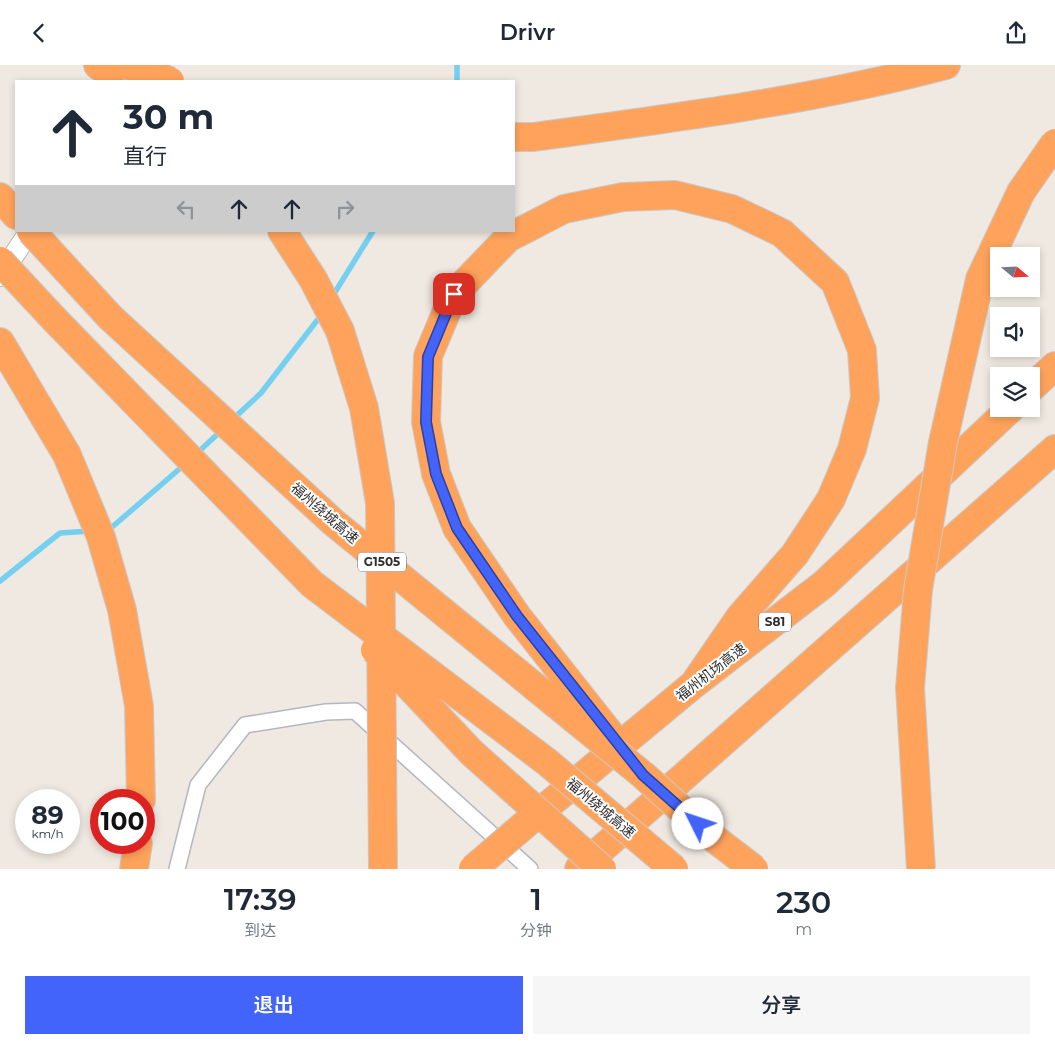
<!DOCTYPE html>
<html lang="zh">
<meta charset="utf-8">
<style>
:root{--surface:#fff;--page:#f6f6f7;--text:#1f2937;--muted:#747a83;--accent:#4264fb}
body{margin:0;font-family:Montserrat,"Noto Sans SC",sans-serif;background:var(--page);color:var(--text);height:100vh;display:flex;flex-direction:column;font-size:19px;white-space:nowrap}
*{box-sizing:border-box;margin:0}
p{font-size:16px;color:var(--muted)}
.icon{flex:none;width:28px;height:28px;fill:none;stroke:currentColor;stroke-width:2;stroke-linecap:round;stroke-linejoin:round}
.map{position:relative;height:804px;overflow:hidden}
.details{display:flex;flex-direction:column;background:var(--surface);flex:1}
.details>*{flex:none}
.guide{position:absolute;left:15px;top:15px;width:500px;height:152px;border-radius:0px;box-shadow:0 2px 8px #0003;background:#fff;color:var(--text);overflow:hidden}
.needle{width:32px;rotate:109deg}
.controls{position:absolute;left:990px;top:182px;display:grid;gap:10px}
.controls a{display:grid;place-items:center;width:50px;height:50px;border-radius:0px;background:var(--surface);box-shadow:0 2px 8px #0003;font-size:25px}
.speed{position:absolute;left:15px;top:724px;display:flex;gap:10px;font-size:25px;font-weight:700;text-align:center}
.speed>*{display:grid;place-content:center;width:65px;height:65px;border-radius:50%;background:var(--surface);box-shadow:0 2px 8px #0003;line-height:1}
.speed small{font-size:12px;font-weight:400}
.speed .limit{border:8px solid #d22;background:#fff;color:#111}
.pin{position:absolute;display:grid;place-items:center;width:42px;height:42px;color:#fff;margin:-21px;border-radius:10px;box-shadow:0 2px 8px #0006}
.me{position:absolute;width:55px;margin:-28px;rotate:311deg;stroke-linejoin:round;filter:drop-shadow(0 0 4px #0008)}
.turn{display:flex;align-items:center;gap:18px;height:105px;padding:0 25px;font-size:22px}
.turn .icon{width:65px;height:65px;stroke-width:2.5}
.turn b{display:block;font-size:35px;line-height:42px}
.lanes{display:flex;align-items:center;height:48px;padding:0 25px;background:#0003;justify-content:center;gap:25px;direction:ltr}
.lanes .off{opacity:.35}
.eta{display:flex;justify-content:space-evenly;align-items:center;height:85px;text-align:center}
.eta b{font-size:30px;font-weight:600;line-height:35px}
.button{display:flex;gap:10px;margin-top:auto;padding:10px 25px}
.button a{flex:1;height:58px;border-radius:0px;background:var(--accent);color:#fff;font-size:20px;font-weight:600;line-height:58px;text-align:center}
.button a+a{background:var(--page);color:var(--text)}
header{display:flex;justify-content:space-between;align-items:center;height:65px;padding:0 25px;background:var(--surface);font-size:22px;font-weight:600}
.map>svg:first-child{display:block}
.lines{fill:none;stroke-linecap:round;stroke-linejoin:round}
.stream{stroke:#75cff0;stroke-width:5.5}
.minor-casing{stroke:#b4b7c1;stroke-width:18}
.tertiary-casing{stroke:#b4b7c1;stroke-width:22}
.motorway-casing{stroke:#c9c9c9;stroke-width:30}
.minor{stroke:#fff;stroke-width:15}
.tertiary{stroke:#fff;stroke-width:20}
.motorway{stroke:#ffa35c;stroke-width:28}
.motorway-bridge-casing{stroke:#c9c9c9;stroke-width:30;stroke-linecap:butt}
.motorway-bridge{stroke:#ffa35c;stroke-width:28}
.route-casing{stroke:#2b41a3;stroke-width:12}
.route{stroke:#4264fb;stroke-width:9}
.labels{text-anchor:middle;stroke-width:4;stroke-linejoin:round;paint-order:stroke}
.shield{fill:#fff;stroke:#6d6d6d;stroke-width:1}
.shield-label{font-size:12px;font-weight:bold;fill:#2e2e2e}
.street-label{font-size:14px;fill:#2e2e2e;stroke:#fff}
</style>
<header><svg class="icon" aria-label="back" viewBox="0 0 24 24"><path d="M15 5l-7 7 7 7"/></svg>Drivr<svg class="icon" aria-label="share" viewBox="0 0 24 24"><path d="M12 15V3M7 8l5-5 5 5M5 13v7h14v-7"/></svg></header>
<div class="map">
<svg width="1055" height="804" viewBox="0 0 1055 804">
<rect width="100%" height="100%" fill="#efe9e1"/>
<g class="lines">
<!-- stream -->
<path class="stream" d="M457,16V0
M332,232L373,166
M233,354L261,328L322,249
M195,390L223,364
M105,464L111,463L184,400
M0,516L60,468L91,466"/>
<defs>
<path id="minor" d="M177,804L198,720L245,660L326,647L355,646L530,804"/>
<path id="tertiary" d="M0,211L30,166"/>
<path id="motorway" d="M98,0L120,16
M514,72H534C672,53 811,36 946,0
M0,132L16,150
M282,166L313,214L340,266
M0,277L67,390L101,472L122,545L139,641L141,735
M1031,323L1055,301
M457,463L436,409L426,357L428,291L454,229L508,173L564,144L623,132L675,130L732,144L782,168L835,217L862,285L865,333L852,384L831,434L795,489L740,552L694,619
M529,756L694,619L824,519L1010,344
M134,804L138,778
M579,804L1055,384"/>
</defs>
<!-- minor casing -->
<use href="#minor" class="minor-casing"/>
<!-- tertiary casing -->
<use href="#tertiary" class="tertiary-casing"/>
<!-- motorway casing -->
<use href="#motorway" class="motorway-casing"/>
<!-- minor -->
<use href="#minor" class="minor"/>
<!-- tertiary -->
<use href="#tertiary" class="tertiary"/>
<!-- motorway -->
<use href="#motorway" class="motorway"/>
<defs>
<path id="motorway-bridge" d="M128,0L170,16
M31,166L110,252L333,457L643,710L711,771L754,804
M0,196L56,256L312,519L547,697L674,804
M340,266L364,343L380,438L383,804
M457,463L517,551L611,670
M375,585L471,687L602,804
M473,804L529,756
M921,804L910,623L918,525L943,377L980,214L1021,127L1055,78"/>
</defs>
<!-- motorway-bridge casing -->
<use href="#motorway-bridge" class="motorway-bridge-casing"/>
<!-- motorway-bridge -->
<use href="#motorway-bridge" class="motorway-bridge"/>
</g>
<g class="lines">
<defs>
<path id="route" d="M454,229L428,292L426,357L436,409L457,463L517,551L643,710L698,759"/>
</defs>
<!-- route casing -->
<use href="#route" class="route-casing"/>
<!-- route -->
<use href="#route" class="route"/>
</g>
<g class="labels">
<!-- shield labels -->
<g class="shield">
<rect x="358" y="487.5" width="48" height="19" rx="4"/>
<rect x="759" y="547.5" width="32" height="19" rx="4"/>
</g>
<g class="shield-label">
<text x="382" y="501">G1505</text>
<text x="775" y="561">S81</text>
</g>
<!-- street labels -->
<g class="street-label">
<text transform="translate(325 448) rotate(41)" y="5">福州绕城高速</text>
<text transform="translate(711 607) rotate(-38)" y="5">福州机场高速</text>
<text transform="translate(601 743) rotate(40)" y="5">福州绕城高速</text>
</g>
</g>
</svg>
<div class="controls">
<a><svg class="needle" viewBox="-14 -14 28 28"><path d="M0-13l5 13h-10z" fill="#e53935"/><path d="M0 13l5-13h-10z" fill="#747a83"/></svg></a>
<a><svg class="icon" aria-label="sound" viewBox="0 0 24 24"><path d="M4 9h4l5-4v14l-5-4H4zM17 9q2 3 0 6"/></svg></a>
<a><svg class="icon" aria-label="layers" viewBox="0 0 24 24"><path d="M12 4l9 5-9 5-9-5zM3 14l9 5 9-5"/></svg></a>
</div>
<div class="speed"><div>89<small>km/h</small></div><div class="limit">100</div></div>
<div class="pin" style="left:454px;top:229px;background:#d93025"><svg class="icon" aria-label="arrive" viewBox="0 0 24 24"><path d="M6 21V4h12l-3 4 3 4H6"/></svg></div>
<svg class="me" style="left:698px;top:759px" viewBox="-20 -20 40 40"><circle r="19" fill="#fff"/><path d="M0-13L10 11 0 6-10 11z" fill="#4264fb"/></svg>
<div class="guide">
<div class="turn"><svg class="icon" aria-label="ahead" viewBox="0 0 24 24"><path d="M12 20V5M6 11l6-6 6 6"/></svg><div><b>30 m</b>直行</div></div>
<div class="lanes"><svg class="icon off" aria-label="left" viewBox="0 0 24 24"><path d="M17 20v-9H6M10 6l-5 5 5 5"/></svg><svg class="icon" aria-label="ahead" viewBox="0 0 24 24"><path d="M12 20V5M6 11l6-6 6 6"/></svg><svg class="icon" aria-label="ahead" viewBox="0 0 24 24"><path d="M12 20V5M6 11l6-6 6 6"/></svg><svg class="icon off" aria-label="right" viewBox="0 0 24 24"><path d="M7 20v-9h11M14 6l5 5-5 5"/></svg></div>
</div>
</div>
<section class="details">
<div class="eta">
<div><b>17:39</b><p>到达</p></div>
<div><b>1</b><p>分钟</p></div>
<div><b>230</b><p>m</p></div>
</div>
<div class="button"><a>退出</a><a>分享</a></div>
</section>
